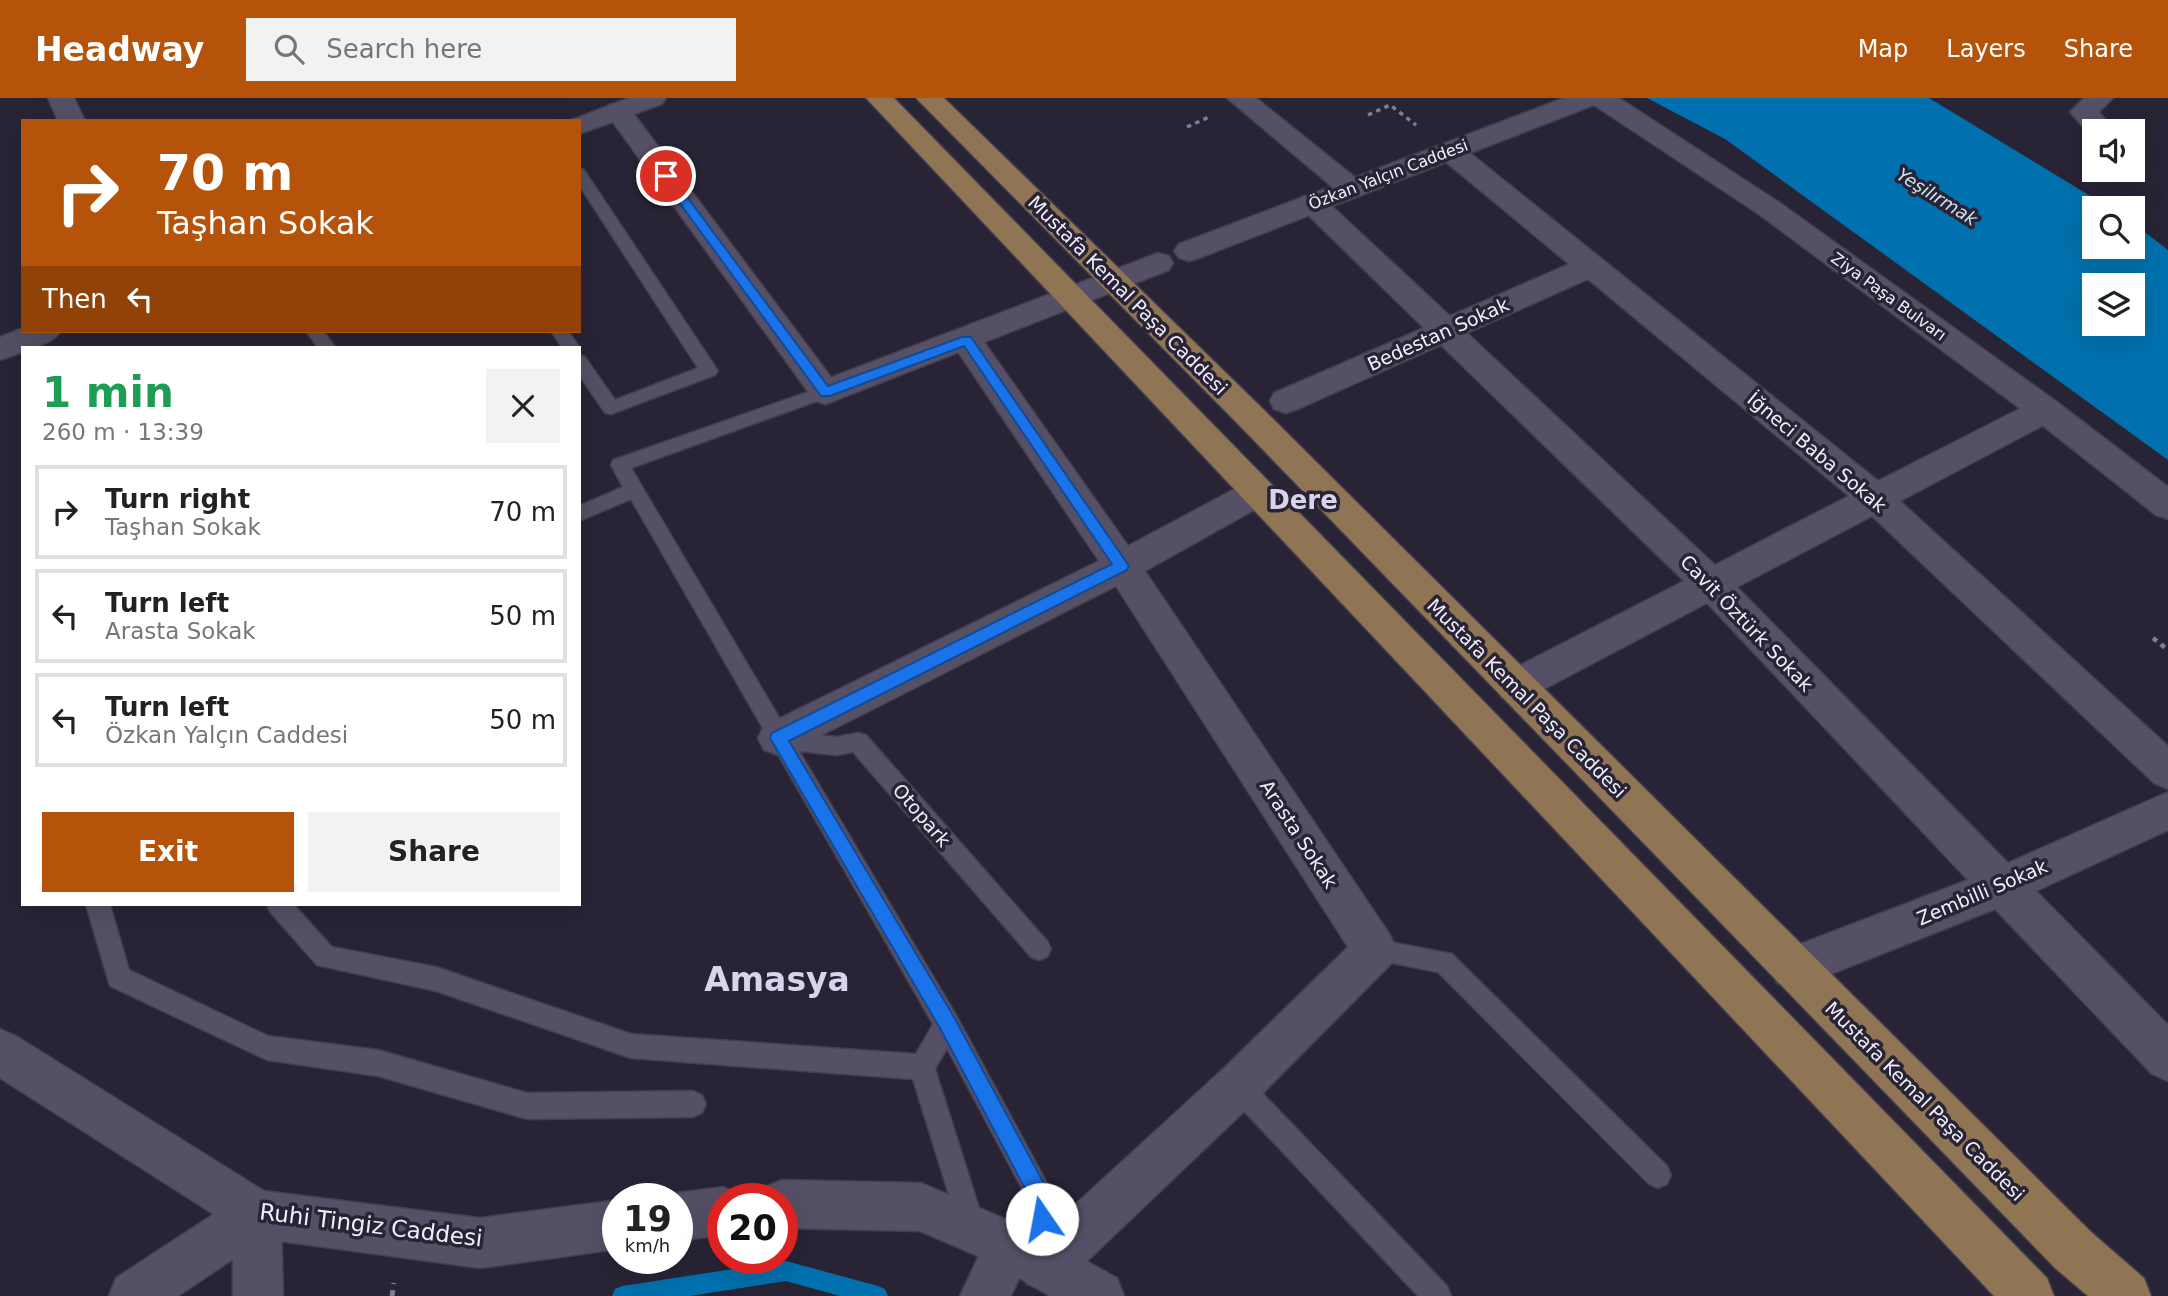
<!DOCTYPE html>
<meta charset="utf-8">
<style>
:root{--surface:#fff;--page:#f2f2f2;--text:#222;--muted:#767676;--line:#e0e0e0;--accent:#b45309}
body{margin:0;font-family:"DejaVu Sans",sans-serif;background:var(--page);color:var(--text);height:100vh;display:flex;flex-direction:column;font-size:26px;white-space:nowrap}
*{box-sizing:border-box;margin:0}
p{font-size:23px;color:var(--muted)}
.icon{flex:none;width:38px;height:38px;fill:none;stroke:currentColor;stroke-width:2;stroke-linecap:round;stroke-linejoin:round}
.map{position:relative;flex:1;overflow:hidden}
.side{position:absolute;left:21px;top:248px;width:560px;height:560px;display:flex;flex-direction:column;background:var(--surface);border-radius:0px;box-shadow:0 7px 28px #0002}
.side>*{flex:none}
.hud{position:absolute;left:21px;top:21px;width:560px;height:214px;border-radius:0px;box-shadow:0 7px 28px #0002;background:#b45309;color:#fff;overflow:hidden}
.tools{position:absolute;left:2082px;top:21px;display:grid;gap:14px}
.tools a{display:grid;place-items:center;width:63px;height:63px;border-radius:0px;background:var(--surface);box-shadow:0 7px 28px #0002;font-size:35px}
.speed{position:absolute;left:602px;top:1085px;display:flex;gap:14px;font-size:35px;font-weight:700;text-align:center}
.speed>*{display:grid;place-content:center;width:91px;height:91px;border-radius:50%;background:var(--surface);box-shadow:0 7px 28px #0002;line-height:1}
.speed small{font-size:18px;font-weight:400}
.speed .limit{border:10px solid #d22;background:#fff;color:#111}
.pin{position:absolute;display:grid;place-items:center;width:60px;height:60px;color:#fff;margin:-30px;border:4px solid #fff;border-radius:50%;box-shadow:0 2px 7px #0007}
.me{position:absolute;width:77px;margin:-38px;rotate:348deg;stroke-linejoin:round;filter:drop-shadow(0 0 5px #0008)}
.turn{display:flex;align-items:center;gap:24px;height:147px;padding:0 21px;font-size:32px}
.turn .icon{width:91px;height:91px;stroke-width:2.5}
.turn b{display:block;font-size:49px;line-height:60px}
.then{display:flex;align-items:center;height:66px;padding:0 21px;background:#0003;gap:14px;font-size:26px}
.round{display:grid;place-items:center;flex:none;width:74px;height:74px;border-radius:0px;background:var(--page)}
.headline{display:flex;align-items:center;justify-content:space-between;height:119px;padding:0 21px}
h1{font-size:42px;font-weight:600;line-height:52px;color:#1e9e55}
.primary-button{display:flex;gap:14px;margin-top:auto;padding:14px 21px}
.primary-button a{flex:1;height:80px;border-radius:0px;background:var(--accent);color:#fff;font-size:28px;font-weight:600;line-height:80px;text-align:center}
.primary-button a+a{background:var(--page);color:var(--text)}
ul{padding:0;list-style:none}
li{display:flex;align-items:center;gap:21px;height:94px;margin:0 14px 10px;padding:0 7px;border:4px solid var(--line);border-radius:0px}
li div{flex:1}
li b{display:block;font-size:26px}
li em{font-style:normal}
header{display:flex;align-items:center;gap:42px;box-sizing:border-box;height:98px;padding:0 35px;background:var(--accent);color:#fff}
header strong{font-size:33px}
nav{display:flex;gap:38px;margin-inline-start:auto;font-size:24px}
.search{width:490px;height:63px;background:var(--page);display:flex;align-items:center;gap:18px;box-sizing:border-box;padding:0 24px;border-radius:0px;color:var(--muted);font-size:26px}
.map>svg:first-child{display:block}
.water{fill:#0071ae;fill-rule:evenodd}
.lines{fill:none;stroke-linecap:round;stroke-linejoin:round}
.stream{fill:#0071ae;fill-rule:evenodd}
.lane-casing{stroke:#423e4e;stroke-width:3}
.street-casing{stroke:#423e4e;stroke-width:3}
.secondary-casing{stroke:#423e4e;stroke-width:3}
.primary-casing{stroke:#423e4e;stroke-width:3}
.path-far2{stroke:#817d8d;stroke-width:3.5;stroke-dasharray:4.5 4.5;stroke-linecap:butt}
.path-far1{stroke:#817d8d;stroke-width:4.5;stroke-dasharray:5 5;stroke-linecap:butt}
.path{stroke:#817d8d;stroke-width:5;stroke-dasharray:6 6;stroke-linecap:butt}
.lane{fill:#555065;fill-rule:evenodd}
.street{fill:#555065;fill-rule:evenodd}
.secondary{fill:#555065;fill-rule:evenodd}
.primary{fill:#907555;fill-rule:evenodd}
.route{fill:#1a73e8;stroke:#114b97;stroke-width:2}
.labels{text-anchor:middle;stroke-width:7;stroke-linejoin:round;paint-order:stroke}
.far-street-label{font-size:16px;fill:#f1eefb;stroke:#282436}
.far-water-label{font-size:18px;font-style:italic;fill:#cce1f1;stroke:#282436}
.street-label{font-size:19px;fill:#f1eefb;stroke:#282436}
.near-street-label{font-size:23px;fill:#f1eefb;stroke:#282436}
.district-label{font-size:26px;font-weight:bold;fill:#d9d4ec;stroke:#282436}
.town-label{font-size:33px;font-weight:bold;fill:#d9d4ec;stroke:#282436}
</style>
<header>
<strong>Headway</strong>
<div class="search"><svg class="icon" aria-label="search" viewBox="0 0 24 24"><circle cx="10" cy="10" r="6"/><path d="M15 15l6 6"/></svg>Search here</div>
<nav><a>Map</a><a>Layers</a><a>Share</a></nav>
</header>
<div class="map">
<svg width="2168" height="1198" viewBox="0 0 2168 1198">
<rect width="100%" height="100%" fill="#282436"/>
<!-- water -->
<path class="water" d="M1647,0H1929L2110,110H2095V149H2133V125L2168,152V362L1725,41ZM2095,187H2133V226H2095Z"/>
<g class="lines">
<!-- stream -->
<path class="stream" d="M786,1163L878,1188L885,1191L888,1198H840L786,1183L689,1198H612L615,1191L622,1188Z"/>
<defs>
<path id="lane" d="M579,70L584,72L718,273L715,277L611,316L605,315L579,277V257L585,259L615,302L698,270L579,87Z
M306,233H323L336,250H318Z
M551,233H568L580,250L579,251L562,250Z
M825,288L831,290L834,294L831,298L631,370L787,633L836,639L858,635L866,637L1047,843L1051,851L1047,859L1039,862L1031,859L853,654L836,657L799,653L956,917L1049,1089L1053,1098L1059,1163L1055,1173L1045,1177L1035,1173L1031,1163L1027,1100L947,950L935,971L985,1129L981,1138L972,1142L963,1138L959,1129L913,981L631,960L436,893L317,867L271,815L267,807H294L332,849L436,869L631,936L916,956L933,926L631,401L579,423V408L623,389L611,367L613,362Z
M86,807H110L129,872L268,938L378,952L527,995L693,993L702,997L706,1006L702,1015L693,1019L527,1021L378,978L267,962L110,888Z
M1375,841L1452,856L1667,1068L1671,1077L1667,1086L1658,1090L1649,1086L1438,874L1367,860L1363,852L1367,844Z
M1238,975L1247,979L1447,1188L1451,1198H1418L1229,997L1225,988L1229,979Z"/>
<path id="street" d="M48,0H74L85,23H58Z
M1227,0H1256L1362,85L1366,91L1362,97L1352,100L1342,97Z
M2084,0H2113L2099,14L2115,33H2095V39H2092L2070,14Z
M618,5L627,7L836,286L841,294L836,302L825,306L814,302L605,13L609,7Z
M1450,45L1460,47L1878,383L2033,304L2045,300L2057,304L2061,312L2057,320L1900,403L2168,648V691L2154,685L1872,418L1737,489L2008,765L2168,694V732L2036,793L2168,927V983L2152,976L1995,811L1793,891L1777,885L1771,870L1777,855L1968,782L1707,505L1529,599L1515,604L1501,599L1496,588L1501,577L1684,483L1441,247L1298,311L1286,315L1274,311L1270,303L1274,295L1424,230L1302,111L1298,105L1302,99L1312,96L1322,99L1450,218L1569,166L1440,59L1436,53L1440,47ZM1588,181L1849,398L1715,467L1467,235Z
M966,231L977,234L1128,448L1246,385L1258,381L1270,385L1275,394L1270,403L1145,473L1390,837L1397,852L1390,867L1254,1004L1063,1186L1045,1193L1027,1186L1022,1174L1011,1198H960L992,1130L1009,1122L1026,1130L1033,1145L1222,972L1348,849L1116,488L792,652L778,657L764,652L758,640L764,628L1099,463L950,242L955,234Z
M257,1092L274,1099L281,1116L283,1198H233V1161L178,1198H109L116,1180L240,1099Z"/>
<path id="secondary" d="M629,0H666L662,6L579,36V23H569Z
M1564,0H1619L1780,105L2057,304L2168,389V421L2156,417L2033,320L1760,117L1594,7L1199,160L1189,163L1179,160L1174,153L1179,146Z
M1158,155L1169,158L1173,165L1169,172L836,302L825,306L814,302L809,294L814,286Z
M23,230V233H61C53,245 36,250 23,250V254L0,262V239Z
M0,931L16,938L264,1093L480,1120L618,1102V1151L480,1170L257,1140L240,1133L0,980Z
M782,1082L921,1085L1026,1130L1117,1180L1124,1198H1050L992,1164L920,1133L782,1130V1101H760L765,1089Z
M723,1089L740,1096L742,1101H723V1137L677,1143V1101H662L677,1095Z"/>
<path id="primary" d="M866,0H894L2047,1180L2054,1198H1994Z
M916,0H944L1263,311L2091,1134L2144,1180L2151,1198H2088L2055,1170L1239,327Z"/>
</defs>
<!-- lane casing -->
<use href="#lane" class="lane-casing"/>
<!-- street casing -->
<use href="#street" class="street-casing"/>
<!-- secondary casing -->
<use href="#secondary" class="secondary-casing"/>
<!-- primary casing -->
<use href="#primary" class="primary-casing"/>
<!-- path-far2 -->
<path class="path-far2" d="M1368,17L1390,7L1416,27
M1187,29L1209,19"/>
<!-- path-far1 -->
<path class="path-far1" d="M2153,540L2168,552"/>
<!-- path -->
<path class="path" d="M392,1198L394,1185"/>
<!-- lane -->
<use href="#lane" class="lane"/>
<!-- street -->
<use href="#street" class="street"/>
<!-- secondary -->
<use href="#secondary" class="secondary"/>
<!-- primary -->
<use href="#primary" class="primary"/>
</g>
<!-- route -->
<path class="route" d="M666,74L670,76L828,288L962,239H971L1129,468L1127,472L789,643L954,919L1047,1091L1052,1121L1049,1128L1042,1131L1035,1128L1030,1100L941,932L770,640L772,635L1112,466L964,248L830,298H821L662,81L660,78Z"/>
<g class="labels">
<!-- far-street labels -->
<g class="far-street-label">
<text transform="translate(1388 76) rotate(-21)" y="6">Özkan Yalçın Caddesi</text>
<text transform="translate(1889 198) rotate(36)" y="6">Ziya Paşa Bulvarı</text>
</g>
<!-- far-water labels -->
<g class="far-water-label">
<text transform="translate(1937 99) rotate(32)" y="6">Yeşilırmak</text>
</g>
<!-- street labels -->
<g class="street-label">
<text transform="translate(1128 197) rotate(45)" y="7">Mustafa Kemal Paşa Caddesi</text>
<text transform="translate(1438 236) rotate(-24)" y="7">Bedestan Sokak</text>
<text transform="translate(1817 354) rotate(40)" y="7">İğneci Baba Sokak</text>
<text transform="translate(1747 525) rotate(46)" y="7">Cavit Öztürk Sokak</text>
<text transform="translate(1527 600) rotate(45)" y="7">Mustafa Kemal Paşa Caddesi</text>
<text transform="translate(922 717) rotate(49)" y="7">Otopark</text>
<text transform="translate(1299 736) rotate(57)" y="7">Arasta Sokak</text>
<text transform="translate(1982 794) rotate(-23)" y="7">Zembilli Sokak</text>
<text transform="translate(1925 1003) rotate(45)" y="7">Mustafa Kemal Paşa Caddesi</text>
</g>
<!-- near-street labels -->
<g class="near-street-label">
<text transform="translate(371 1127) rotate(7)" y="8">Ruhi Tingiz Caddesi</text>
</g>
<!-- district labels -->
<g class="district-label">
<text x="1303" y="411">Dere</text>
</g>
<!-- town labels -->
<g class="town-label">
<text x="777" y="893">Amasya</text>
</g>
</g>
</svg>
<div class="tools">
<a><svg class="icon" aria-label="sound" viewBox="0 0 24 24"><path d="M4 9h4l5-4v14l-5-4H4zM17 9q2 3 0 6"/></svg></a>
<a><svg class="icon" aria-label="search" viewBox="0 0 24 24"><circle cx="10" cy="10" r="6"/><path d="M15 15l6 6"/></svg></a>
<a><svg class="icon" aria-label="layers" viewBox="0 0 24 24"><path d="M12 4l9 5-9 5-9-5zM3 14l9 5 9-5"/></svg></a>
</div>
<div class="speed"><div>19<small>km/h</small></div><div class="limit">20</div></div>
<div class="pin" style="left:666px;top:78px;background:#d93025"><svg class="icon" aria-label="arrive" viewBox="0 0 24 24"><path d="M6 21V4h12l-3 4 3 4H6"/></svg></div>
<svg class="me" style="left:1042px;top:1121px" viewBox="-20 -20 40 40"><circle r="19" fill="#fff"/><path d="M0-13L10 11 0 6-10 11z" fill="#1a73e8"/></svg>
<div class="hud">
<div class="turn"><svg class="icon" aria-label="right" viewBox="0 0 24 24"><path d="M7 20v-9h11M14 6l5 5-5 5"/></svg><div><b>70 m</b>Taşhan Sokak</div></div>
<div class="then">Then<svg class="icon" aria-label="left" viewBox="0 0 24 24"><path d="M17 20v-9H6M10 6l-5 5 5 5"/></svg></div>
</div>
<section class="side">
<div class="headline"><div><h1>1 min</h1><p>260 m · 13:39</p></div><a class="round"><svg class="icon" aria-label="close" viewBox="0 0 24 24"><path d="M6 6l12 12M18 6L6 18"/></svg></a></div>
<ul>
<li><svg class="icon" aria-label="right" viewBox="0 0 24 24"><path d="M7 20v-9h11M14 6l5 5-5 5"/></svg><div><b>Turn right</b><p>Taşhan Sokak</p></div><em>70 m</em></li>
<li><svg class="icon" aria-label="left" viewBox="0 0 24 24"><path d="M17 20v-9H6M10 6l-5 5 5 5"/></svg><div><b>Turn left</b><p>Arasta Sokak</p></div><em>50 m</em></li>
<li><svg class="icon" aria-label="left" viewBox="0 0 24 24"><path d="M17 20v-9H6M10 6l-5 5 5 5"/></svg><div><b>Turn left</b><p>Özkan Yalçın Caddesi</p></div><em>50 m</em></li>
</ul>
<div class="primary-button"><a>Exit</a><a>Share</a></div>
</section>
</div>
